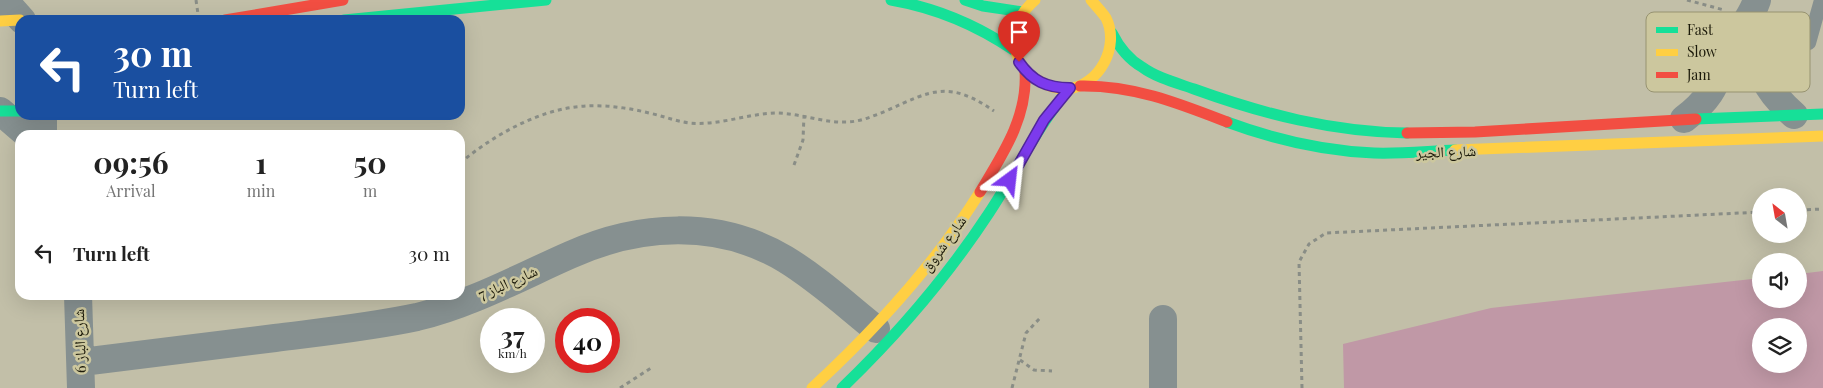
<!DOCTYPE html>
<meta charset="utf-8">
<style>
:root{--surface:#fff;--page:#f6f6f6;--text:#222;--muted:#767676}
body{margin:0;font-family:"Playfair Display","Noto Naskh Arabic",serif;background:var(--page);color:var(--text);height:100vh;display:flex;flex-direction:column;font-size:19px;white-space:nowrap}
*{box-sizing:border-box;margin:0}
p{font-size:16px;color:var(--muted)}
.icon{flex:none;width:28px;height:28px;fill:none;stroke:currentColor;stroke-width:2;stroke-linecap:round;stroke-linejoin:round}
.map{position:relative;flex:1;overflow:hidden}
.details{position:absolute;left:15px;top:130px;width:450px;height:170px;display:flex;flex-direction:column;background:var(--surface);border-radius:15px;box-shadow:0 5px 20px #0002}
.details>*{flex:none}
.top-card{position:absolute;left:15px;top:15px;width:450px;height:105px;border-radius:15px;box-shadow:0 5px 20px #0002;background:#1a4fa0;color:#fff;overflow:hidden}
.needle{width:32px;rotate:329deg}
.buttons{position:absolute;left:1752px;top:188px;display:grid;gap:10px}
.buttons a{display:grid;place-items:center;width:55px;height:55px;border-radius:50%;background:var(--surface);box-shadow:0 5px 20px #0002;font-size:25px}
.speed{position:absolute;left:480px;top:308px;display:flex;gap:10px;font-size:25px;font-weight:700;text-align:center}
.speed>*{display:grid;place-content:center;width:65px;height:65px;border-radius:50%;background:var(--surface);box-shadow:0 5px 20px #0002;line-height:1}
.speed small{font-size:12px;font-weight:400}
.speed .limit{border:8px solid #d22;background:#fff;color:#111}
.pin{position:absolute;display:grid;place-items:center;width:42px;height:42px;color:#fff;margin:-51px -21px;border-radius:50% 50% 50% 0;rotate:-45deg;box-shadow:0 0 5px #0007}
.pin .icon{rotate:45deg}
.me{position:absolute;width:55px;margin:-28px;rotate:30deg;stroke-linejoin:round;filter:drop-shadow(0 0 4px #0008)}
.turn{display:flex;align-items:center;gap:18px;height:105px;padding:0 15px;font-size:22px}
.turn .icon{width:65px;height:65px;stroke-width:2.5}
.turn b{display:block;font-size:35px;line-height:42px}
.eta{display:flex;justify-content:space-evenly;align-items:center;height:85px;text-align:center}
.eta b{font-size:30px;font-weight:700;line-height:35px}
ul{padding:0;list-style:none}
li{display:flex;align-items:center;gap:15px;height:75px;padding:0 15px}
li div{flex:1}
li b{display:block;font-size:19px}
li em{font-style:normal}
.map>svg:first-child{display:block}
.forest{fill:#c098a6;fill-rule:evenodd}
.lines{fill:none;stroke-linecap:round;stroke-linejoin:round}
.path{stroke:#898d86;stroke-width:3;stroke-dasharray:4 4;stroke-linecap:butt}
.lane{stroke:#869090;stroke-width:14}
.street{stroke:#869090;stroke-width:28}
.fast{stroke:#16e098;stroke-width:11}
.slow{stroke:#ffcf43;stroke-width:11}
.jam{stroke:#f24e42;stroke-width:11}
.route-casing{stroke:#51269a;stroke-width:12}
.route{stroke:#7c3aed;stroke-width:9}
.labels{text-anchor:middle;stroke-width:5;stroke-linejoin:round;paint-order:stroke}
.street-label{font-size:15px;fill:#1b1909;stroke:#ccc79e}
.key{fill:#ccc79e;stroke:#979371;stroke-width:1}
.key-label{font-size:14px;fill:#1b1909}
</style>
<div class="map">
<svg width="1823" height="388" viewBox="0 0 1823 388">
<rect width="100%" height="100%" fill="#c2bfa8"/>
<!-- forest -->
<path class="forest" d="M1823,271V388H1344L1343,344L1491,308L1761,278V299H1799V274ZM1761,326H1799V364H1761Z"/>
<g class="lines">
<!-- path -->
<path class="path" d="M196,0L198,14
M1687,0L1724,10
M460,163C489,139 526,117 563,109C591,103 621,106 649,113C663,116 675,121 689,123C718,126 746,114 775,113C800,113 822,123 846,122C860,122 873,116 886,111C932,90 949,80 994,111
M794,165L803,140L804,115
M1799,210L1823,209
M1020,360L1034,370L1052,371
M620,388L651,368
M1012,388L1026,333L1040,318
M1302,388L1299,262L1309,244L1326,233L1761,212"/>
<!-- lane -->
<path class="lane" d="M1809,43L1821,0"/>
<!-- street -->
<path class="street" d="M4,0L22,20
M1751,17C1761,63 1754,80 1794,115
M0,111L28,135
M43,115V135
M1684,119C1717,94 1716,78 1733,43C1741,27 1751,18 1757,0
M78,295L81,388
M1163,319V388
M82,362C146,354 211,346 275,338C322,332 370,327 417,317C471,304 520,277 570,255C638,224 718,219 785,259C818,279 846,305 876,329"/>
<!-- fast -->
<path class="fast" d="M891,0C937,8 977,25 1015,51
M965,0L983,6L1023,12
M344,20L546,0
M1112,33C1119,47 1128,59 1142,67C1157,78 1177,83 1194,89C1263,114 1333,132 1407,133
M0,111H20
M1696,119L1823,114
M1227,122C1273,139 1325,151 1374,153C1401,154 1428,151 1455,150
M842,388C897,335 947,277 989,213C1017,171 1037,126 1070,88"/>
<!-- slow -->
<path class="slow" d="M1035,0C1022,11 1014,26 1015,44C1016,58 1023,71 1036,79C1046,85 1056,90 1068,89C1100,85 1120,46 1106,18C1102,12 1096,6 1091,0
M0,21L20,20
M1455,150L1823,136
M812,388C876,329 934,266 980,192"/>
<!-- jam -->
<path class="jam" d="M225,20L343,0
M1080,86C1133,85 1178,103 1227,122
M1407,133L1475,132L1696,119
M980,192C1003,154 1028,117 1025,71"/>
</g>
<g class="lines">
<defs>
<path id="route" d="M1010,180L1044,120L1070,88C1047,88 1032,81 1019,62"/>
</defs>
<!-- route casing -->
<use href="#route" class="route-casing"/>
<!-- route -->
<use href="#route" class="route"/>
</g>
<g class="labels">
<!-- street labels -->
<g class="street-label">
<text transform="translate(1446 152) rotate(-2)" y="5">شارع الجير</text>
<text transform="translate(944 244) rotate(-54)" y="5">شارع شروق</text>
<text transform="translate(508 283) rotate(-24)" y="5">شارع الباز 7</text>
<text transform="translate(80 341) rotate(-92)" y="5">شارع الباز 6</text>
</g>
</g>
<!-- legend -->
<rect x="1646" y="12" width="164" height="80" rx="8" class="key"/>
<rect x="1656" y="27" width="22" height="6" fill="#16e098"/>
<rect x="1656" y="49" width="22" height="7" fill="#ffcf43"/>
<rect x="1656" y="72" width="22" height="6" fill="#f24e42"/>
<g class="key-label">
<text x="1687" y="35">Fast</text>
<text x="1687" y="57">Slow</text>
<text x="1687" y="80">Jam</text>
</g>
</svg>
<div class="buttons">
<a><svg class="needle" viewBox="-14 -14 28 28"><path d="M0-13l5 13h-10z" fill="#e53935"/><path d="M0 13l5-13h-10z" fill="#767676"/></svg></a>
<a><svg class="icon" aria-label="sound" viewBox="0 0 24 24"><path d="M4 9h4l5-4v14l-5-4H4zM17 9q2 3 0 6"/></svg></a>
<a><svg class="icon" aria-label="layers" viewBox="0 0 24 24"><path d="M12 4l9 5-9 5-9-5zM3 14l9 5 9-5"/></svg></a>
</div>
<div class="speed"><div>37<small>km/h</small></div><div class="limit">40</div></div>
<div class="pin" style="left:1019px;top:62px;background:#d93025"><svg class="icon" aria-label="arrive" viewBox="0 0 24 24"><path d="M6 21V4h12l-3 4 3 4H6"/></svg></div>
<svg class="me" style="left:1010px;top:180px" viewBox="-20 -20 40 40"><path d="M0-17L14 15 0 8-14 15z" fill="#7c3aed" stroke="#fff" stroke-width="4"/></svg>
<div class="top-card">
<div class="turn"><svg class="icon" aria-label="left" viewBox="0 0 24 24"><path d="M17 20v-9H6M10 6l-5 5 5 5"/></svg><div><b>30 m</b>Turn left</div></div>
</div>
<section class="details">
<div class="eta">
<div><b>09:56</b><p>Arrival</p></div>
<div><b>1</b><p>min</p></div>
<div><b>50</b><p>m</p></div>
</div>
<ul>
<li><svg class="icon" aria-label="left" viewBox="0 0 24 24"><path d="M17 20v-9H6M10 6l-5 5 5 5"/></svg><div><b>Turn left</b></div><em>30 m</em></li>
</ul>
</section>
</div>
